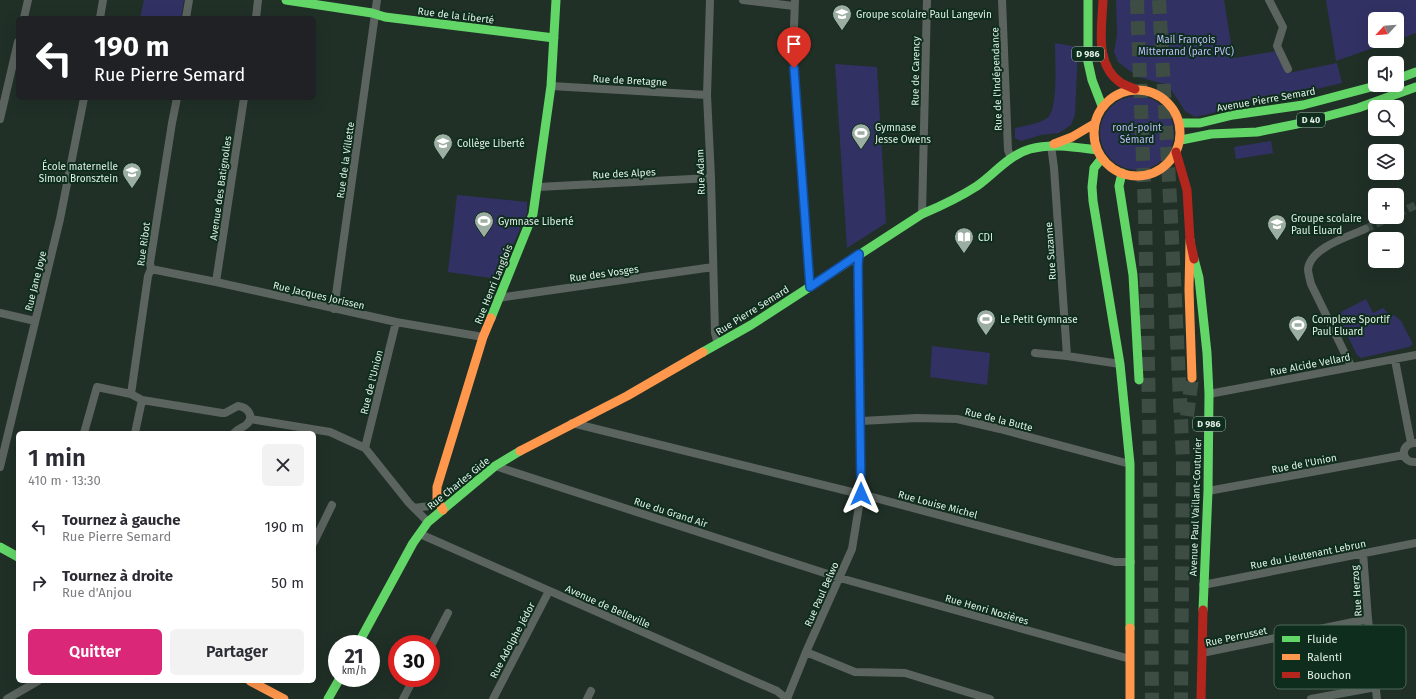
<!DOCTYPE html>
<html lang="fr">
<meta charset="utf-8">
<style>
:root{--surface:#fff;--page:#f2f2f3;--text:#2b2b33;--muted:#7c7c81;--accent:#db2777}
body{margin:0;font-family:"Fira Sans",sans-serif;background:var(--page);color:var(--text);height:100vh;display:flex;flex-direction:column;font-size:15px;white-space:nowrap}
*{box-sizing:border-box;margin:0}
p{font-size:13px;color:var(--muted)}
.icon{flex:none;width:22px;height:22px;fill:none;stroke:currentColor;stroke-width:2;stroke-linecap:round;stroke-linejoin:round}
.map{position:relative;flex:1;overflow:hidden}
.drawer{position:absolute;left:16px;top:431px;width:300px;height:252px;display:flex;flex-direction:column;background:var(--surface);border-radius:6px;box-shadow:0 4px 16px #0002}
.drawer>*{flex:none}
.hud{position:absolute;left:16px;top:16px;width:300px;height:84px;border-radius:6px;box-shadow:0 4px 16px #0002;background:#202124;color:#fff;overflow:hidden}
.needle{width:26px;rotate:244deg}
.tools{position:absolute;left:1368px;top:12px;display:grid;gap:8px}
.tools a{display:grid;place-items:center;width:36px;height:36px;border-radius:6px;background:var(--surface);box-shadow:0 4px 16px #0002;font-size:20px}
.speed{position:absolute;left:328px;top:635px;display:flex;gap:8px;font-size:20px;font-weight:700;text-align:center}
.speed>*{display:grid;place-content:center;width:52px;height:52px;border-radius:50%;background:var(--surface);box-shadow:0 4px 16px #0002;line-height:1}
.speed small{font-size:10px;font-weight:400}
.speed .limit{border:6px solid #d22;background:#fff;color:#111}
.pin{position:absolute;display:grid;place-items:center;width:34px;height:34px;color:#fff;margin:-41px -17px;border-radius:50% 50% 50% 0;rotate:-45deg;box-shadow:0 0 4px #0007}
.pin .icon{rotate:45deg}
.me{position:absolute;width:44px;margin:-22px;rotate:0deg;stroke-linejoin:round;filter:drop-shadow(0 0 3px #0008)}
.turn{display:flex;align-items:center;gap:14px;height:84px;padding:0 12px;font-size:18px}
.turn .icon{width:52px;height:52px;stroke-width:2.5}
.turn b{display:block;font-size:28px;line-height:34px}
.round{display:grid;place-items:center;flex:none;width:42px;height:42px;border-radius:6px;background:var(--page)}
.head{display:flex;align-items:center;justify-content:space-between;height:68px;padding:0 12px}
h1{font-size:24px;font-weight:600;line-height:30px}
.cta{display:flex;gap:8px;margin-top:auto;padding:8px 12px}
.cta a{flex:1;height:46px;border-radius:6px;background:var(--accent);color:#fff;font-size:16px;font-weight:600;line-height:46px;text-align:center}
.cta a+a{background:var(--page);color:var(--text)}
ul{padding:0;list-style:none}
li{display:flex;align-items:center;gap:12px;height:56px;padding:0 12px}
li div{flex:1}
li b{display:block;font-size:15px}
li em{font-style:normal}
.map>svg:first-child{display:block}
.green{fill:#323164}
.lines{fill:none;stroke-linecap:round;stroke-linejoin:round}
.street-tunnel{stroke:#3d4d44;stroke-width:8;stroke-dasharray:8 4;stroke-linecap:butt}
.highway-tunnel{stroke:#3d4d44;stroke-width:14;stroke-dasharray:14 7;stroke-linecap:butt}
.street{stroke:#5c645f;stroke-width:8}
.fast{stroke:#63d668;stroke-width:9}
.slow{stroke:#ff974d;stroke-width:9}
.jam{stroke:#b3261e;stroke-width:9}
.route-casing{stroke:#114b97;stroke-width:10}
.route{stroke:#1a73e8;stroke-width:7}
.labels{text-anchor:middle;stroke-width:4;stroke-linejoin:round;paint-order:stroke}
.shield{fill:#0f2d1d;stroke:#a1b6a9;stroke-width:1}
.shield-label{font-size:9px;font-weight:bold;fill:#dff0e5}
.poi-label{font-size:10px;fill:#dff0e5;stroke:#0f2d1d;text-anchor:start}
.street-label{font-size:10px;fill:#dff0e5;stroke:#0f2d1d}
.park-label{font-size:10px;fill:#bcbffa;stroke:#0f2d1d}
.key{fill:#0f2d1d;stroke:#4d6859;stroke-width:1}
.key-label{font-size:11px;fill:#dff0e5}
</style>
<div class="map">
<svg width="1416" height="699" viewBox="0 0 1416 699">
<rect width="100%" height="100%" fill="#203027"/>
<!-- green -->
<path class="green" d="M144,0H184L181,18H140Z
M1116,0H1224L1231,44V53L1235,58L1277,51L1288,73L1337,63L1342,83L1195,117L1185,111L1168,85L1138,77L1118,62L1114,52L1117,35Z
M1326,0H1416V33L1397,40V19H1375V41H1393L1336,61Z
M1055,43L1078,47L1075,115L1071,125L1059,133L1041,135L1021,141L1015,138V128C1024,126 1044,123 1049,116C1058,105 1055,59 1055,43Z
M835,64L877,67L886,223L847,248Z
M1100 133a37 37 0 1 1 74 0a37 37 0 1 1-74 0Z
M1271,141L1273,153L1236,159L1234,147Z
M457,195L527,202V213L498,279L448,272Z
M1366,299L1373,313L1383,308L1391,316L1394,315L1401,321L1412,342V345L1409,347L1361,358L1357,355L1337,314Z
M932,346L990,353L987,385L930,377Z"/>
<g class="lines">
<!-- street-tunnel -->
<path class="street-tunnel" d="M1397,214L1416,205
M1365,229L1390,217"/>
<!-- highway-tunnel -->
<path class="highway-tunnel" d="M1137,0L1145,212L1150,466L1152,699
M1159,0L1170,199L1183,460L1181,699
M1187,416L1192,378"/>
<!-- street -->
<path class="street" d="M710,0L707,95L711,178L715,333L718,344
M743,0L794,6
M795,0L793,53L810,287
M1002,0L1008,150L1011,158
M1269,0L1283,27L1277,46L1288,69
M24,18L28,0
M100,18L103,0
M186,18L189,0
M256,18L258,0
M551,86L707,95
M0,119L18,42
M1051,145L1054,168L1067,356
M538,187L711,178
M922,214L927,0
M151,269L216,282L396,322L483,337
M216,282L244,98
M498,298L713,267
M334,309L377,0
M0,313L35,321
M1035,353L1067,356L1120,364
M1395,360L1411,443
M1351,366L1311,284C1310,280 1308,273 1308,269C1311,247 1348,237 1365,229
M131,394L148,276L151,269L150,263L172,123L177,98
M1209,394L1416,355
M250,419L330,432L365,448L409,503L428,522
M861,421L917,418L957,419L1000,429L1130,464
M572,423L868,496L1115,562H1131
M84,433L97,387L131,394L142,400L222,413H225L238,406C247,407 255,416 247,424C243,428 238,428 234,433
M135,433L142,400
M1415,443C1400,443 1400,463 1416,462
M365,448L396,322
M495,466L840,578L1130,659
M0,467L60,219L84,98
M1208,491L1404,455
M414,508L429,506L437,501
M420,534L777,691L787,699
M314,542L332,505
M1363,553L1368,619L1377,699
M1203,585L1416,543
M431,646L448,613
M806,652L855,672L905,673L990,699
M1202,653L1368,619
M7,699L38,681
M403,699L414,678
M493,699L549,591
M587,699L591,691
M787,699L806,652L852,549L861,494L858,265L859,254
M1311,699L1376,687"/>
<!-- fast -->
<path class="fast" d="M286,0L372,13L385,17L554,38
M1088,0V62L1092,80L1102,106
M1397,79L1416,72
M1180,123H1200L1233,115L1303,105L1379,85
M1181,140L1211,134L1257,132L1297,124L1358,108L1416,87
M1102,158L1094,168L1092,187L1093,201L1120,364L1130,464V628
M1122,173L1119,186L1133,275L1139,380
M1194,259L1199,278L1207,353L1209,394L1208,491L1203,610
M491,318L533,214L551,86L556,0
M703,352L751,325L922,214C941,206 960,197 977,186C994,174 1009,155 1030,149C1052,143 1074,147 1097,150
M0,547L18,557
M358,644L413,543L428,522L495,466L520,451
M328,699L340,678"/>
<!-- slow -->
<path class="slow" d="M1094 133a43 43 0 1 1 86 0a43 43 0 1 1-86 0Z
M1054,144L1072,137L1094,124
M1190,240L1189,290L1192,378
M520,451L627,396L703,352
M443,510L437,499V487L483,337L491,318
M250,681L284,699
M1130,699V628"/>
<!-- jam -->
<path class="jam" d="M1103,0C1102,27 1094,65 1121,83C1125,85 1130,87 1135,89
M1176,152L1187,190L1190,240L1194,259
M1201,699L1203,610"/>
</g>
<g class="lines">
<defs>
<path id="route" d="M794,68L810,287L859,254L858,265L861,494"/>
</defs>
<!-- route casing -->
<use href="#route" class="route-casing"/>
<!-- route -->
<use href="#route" class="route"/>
</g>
<!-- icons -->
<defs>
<symbol id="school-pin" viewBox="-11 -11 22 30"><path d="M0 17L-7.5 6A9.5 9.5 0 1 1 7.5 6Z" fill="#9cada2" stroke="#0f2d1d"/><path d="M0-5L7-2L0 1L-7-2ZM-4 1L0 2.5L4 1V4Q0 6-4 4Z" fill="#fff"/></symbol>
<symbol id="stadium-pin" viewBox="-11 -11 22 30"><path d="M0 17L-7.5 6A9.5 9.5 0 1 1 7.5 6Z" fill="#9cada2" stroke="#0f2d1d"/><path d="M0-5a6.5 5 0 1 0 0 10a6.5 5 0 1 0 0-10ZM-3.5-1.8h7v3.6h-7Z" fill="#fff"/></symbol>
<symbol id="library-pin" viewBox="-11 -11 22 30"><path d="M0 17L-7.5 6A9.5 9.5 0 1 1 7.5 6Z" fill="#9cada2" stroke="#0f2d1d"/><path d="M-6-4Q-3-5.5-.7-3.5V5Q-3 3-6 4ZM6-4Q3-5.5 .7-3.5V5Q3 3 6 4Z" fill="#fff"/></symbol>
</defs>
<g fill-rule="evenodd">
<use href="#school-pin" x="831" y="3" width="22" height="30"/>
<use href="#stadium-pin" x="850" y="122" width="22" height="30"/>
<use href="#school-pin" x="432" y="132" width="22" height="30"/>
<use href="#school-pin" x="121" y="161" width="22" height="30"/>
<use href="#stadium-pin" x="473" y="210" width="22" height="30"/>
<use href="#school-pin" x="1266" y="213" width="22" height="30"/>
<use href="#library-pin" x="953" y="226" width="22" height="30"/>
<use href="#stadium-pin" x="975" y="308" width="22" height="30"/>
<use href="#stadium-pin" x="1287" y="314" width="22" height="30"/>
</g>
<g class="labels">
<!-- shield labels -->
<g class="shield">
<rect x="1072" y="47" width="32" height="14" rx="3"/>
<rect x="1297" y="113" width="28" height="14" rx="3"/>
<rect x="1193" y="417" width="32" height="14" rx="3"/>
</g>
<g class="shield-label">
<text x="1088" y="57">D 986</text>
<text x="1311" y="123">D 40</text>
<text x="1209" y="427">D 986</text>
</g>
<!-- poi labels -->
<g class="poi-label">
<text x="856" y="18">Groupe scolaire Paul Langevin</text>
<text x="875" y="131">Gymnase<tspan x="875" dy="12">Jesse Owens</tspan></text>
<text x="457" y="147">Collège Liberté</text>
<text x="118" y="170" text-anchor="end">École maternelle<tspan x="118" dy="12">Simon Bronsztein</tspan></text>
<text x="1291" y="222">Groupe scolaire<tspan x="1291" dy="12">Paul Eluard</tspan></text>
<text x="498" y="225">Gymnase Liberté</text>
<text x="978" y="241">CDI</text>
<text x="1000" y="323">Le Petit Gymnase</text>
<text x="1312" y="323">Complexe Sportif<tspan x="1312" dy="12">Paul Eluard</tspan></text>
</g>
<!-- street labels -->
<g class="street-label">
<text transform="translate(456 15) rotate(7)" y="4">Rue de la Liberté</text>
<text transform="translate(915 71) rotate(-89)" y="4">Rue de Carency</text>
<text transform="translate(996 79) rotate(-92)" y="4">Rue de l'Indépendance</text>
<text transform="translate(630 80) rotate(3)" y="4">Rue de Bretagne</text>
<text transform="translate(1266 99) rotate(-10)" y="4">Avenue Pierre Semard</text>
<text transform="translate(345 160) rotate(-82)" y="4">Rue de la Villette</text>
<text transform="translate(700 172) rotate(-92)" y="4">Rue Adam</text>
<text transform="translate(624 173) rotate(-3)" y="4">Rue des Alpes</text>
<text transform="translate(220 188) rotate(-82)" y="4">Avenue des Batignolles</text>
<text transform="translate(143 244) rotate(-82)" y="4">Rue Ribot</text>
<text transform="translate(1050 251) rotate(-94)" y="4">Rue Suzanne</text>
<text transform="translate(604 273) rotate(-8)" y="4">Rue des Vosges</text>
<text transform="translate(35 281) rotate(-76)" y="4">Rue Jane Joye</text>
<text transform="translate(493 284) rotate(-68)" y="4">Rue Henri Langlois</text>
<text transform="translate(319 295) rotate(13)" y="4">Rue Jacques Jorissen</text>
<text transform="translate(752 310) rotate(-32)" y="4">Rue Pierre Semard</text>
<text transform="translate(1310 364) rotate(-11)" y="4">Rue Alcide Vellard</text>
<text transform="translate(371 382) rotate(-76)" y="4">Rue de l'Union</text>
<text transform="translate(999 419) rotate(14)" y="4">Rue de la Butte</text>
<text transform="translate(1304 463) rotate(-11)" y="4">Rue de l'Union</text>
<text transform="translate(458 483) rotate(-39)" y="4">Rue Charles Gide</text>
<text transform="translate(938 504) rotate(15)" y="4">Rue Louise Michel</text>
<text transform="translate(1195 507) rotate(-88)" y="4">Avenue Paul Vaillant-Couturier</text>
<text transform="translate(671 512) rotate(18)" y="4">Rue du Grand Air</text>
<text transform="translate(1308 554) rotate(-11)" y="4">Rue du Lieutenant Lebrun</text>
<text transform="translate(1356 591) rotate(-94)" y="4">Rue Herzog</text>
<text transform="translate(821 594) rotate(-66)" y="4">Rue Paul Belwo</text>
<text transform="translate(608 606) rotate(24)" y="4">Avenue de Belleville</text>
<text transform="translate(987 609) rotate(16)" y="4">Rue Henri Nozières</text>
<text transform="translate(1236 636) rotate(-12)" y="4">Rue Perrusset</text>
<text transform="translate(512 640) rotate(-62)" y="4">Rue Adolphe Jédor</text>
</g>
<!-- park labels -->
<g class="park-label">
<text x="1186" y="43">Mail François<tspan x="1186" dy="12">Mitterrand (parc PVC)</tspan></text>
<text x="1137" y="131">rond-point<tspan x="1137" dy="12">Sémard</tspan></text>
</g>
</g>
<!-- legend -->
<rect x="1274" y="625" width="132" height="64" rx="6" class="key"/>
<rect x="1282" y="636" width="18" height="6" fill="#63d668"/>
<rect x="1282" y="654" width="18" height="6" fill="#ff974d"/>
<rect x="1282" y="672" width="18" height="6" fill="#b3261e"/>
<g class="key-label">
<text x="1307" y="643">Fluide</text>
<text x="1307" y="661">Ralenti</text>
<text x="1307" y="679">Bouchon</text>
</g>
</svg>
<div class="tools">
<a><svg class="needle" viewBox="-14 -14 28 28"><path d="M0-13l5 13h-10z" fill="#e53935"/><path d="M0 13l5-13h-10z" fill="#7c7c81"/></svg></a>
<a><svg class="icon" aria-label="sound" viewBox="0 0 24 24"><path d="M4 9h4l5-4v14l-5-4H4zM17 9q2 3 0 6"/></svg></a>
<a><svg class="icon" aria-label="search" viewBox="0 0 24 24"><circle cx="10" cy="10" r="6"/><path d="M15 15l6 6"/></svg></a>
<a><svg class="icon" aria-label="layers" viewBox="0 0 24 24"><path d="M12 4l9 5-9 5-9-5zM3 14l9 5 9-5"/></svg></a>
<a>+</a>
<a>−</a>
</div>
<div class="speed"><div>21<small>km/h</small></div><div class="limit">30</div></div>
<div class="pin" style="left:794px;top:68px;background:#d93025"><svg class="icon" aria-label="arrive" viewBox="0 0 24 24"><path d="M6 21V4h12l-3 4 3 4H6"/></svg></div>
<svg class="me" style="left:861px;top:494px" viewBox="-20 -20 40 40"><path d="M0-17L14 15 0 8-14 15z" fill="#1a73e8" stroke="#fff" stroke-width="4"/></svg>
<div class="hud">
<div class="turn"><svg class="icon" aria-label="left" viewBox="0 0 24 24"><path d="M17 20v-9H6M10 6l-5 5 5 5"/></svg><div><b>190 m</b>Rue Pierre Semard</div></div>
</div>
<section class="drawer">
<div class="head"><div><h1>1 min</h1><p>410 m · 13:30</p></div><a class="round"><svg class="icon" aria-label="close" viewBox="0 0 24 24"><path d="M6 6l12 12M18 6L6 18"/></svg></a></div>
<ul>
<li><svg class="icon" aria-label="left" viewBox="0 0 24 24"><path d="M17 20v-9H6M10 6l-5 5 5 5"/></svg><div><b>Tournez à gauche</b><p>Rue Pierre Semard</p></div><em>190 m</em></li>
<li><svg class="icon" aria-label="right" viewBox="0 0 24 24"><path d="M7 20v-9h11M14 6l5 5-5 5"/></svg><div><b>Tournez à droite</b><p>Rue d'Anjou</p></div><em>50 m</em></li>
</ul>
<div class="cta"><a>Quitter</a><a>Partager</a></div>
</section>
</div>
